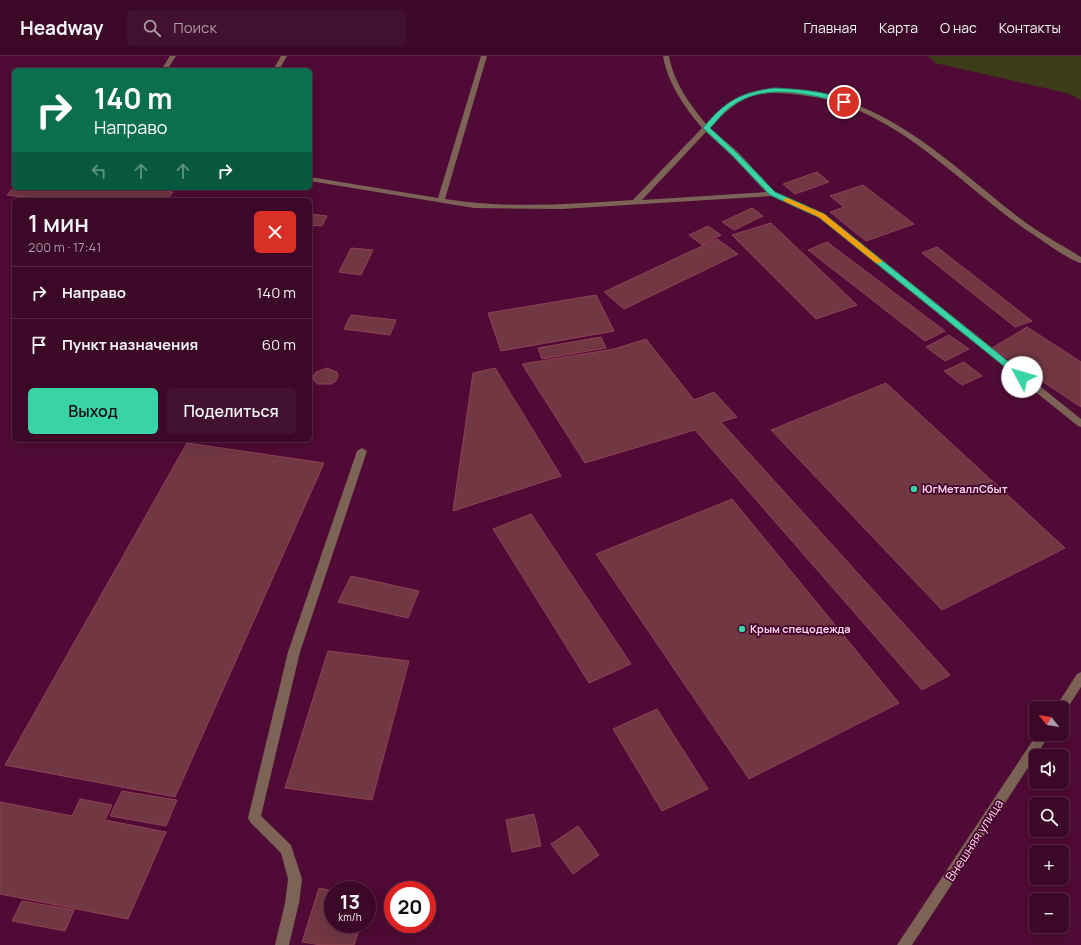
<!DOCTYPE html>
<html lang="ru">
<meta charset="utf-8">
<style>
:root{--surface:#3b0828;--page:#421130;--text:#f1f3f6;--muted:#ac9aa8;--line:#542945;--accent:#39d4a5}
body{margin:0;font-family:Manrope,sans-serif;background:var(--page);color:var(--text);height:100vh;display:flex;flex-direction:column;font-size:15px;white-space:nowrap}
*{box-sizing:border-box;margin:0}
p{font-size:13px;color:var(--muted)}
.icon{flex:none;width:22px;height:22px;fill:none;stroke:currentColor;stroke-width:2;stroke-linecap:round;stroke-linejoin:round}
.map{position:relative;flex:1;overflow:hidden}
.panel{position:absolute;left:12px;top:142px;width:300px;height:244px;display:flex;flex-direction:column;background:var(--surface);border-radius:6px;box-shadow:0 4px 16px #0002,0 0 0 1px var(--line)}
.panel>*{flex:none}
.banner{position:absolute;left:12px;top:12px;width:300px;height:122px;border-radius:6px;box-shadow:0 4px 16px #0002,0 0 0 1px var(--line);background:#0b6e4f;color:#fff;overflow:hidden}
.needle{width:26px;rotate:300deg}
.controls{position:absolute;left:1029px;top:645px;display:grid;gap:8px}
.controls a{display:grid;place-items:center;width:40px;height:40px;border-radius:6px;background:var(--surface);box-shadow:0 4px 16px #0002,0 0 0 1px var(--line);font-size:20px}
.speed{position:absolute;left:324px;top:825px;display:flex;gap:8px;font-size:20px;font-weight:700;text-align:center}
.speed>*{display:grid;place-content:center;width:52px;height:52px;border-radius:50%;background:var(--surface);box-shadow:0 4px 16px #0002,0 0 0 1px var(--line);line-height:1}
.speed small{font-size:10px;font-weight:400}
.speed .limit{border:6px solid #d22;background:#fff;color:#111}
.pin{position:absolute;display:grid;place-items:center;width:34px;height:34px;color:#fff;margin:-17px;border:2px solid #fff;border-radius:50%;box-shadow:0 1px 4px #0007}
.me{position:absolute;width:44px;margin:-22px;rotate:309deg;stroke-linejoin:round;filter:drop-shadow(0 0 3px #0008)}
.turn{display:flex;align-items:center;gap:14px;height:84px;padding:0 16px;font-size:18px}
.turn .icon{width:52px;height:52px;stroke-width:2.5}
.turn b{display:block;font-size:28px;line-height:34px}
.lanes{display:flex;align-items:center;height:38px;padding:0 16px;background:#0003;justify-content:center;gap:20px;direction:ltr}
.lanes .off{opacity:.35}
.round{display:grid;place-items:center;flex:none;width:42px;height:42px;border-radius:6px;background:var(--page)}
.overview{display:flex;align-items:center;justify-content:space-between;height:68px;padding:0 16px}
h1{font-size:24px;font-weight:600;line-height:30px}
.cta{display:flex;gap:8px;margin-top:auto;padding:8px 16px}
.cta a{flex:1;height:46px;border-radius:6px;background:var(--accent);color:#111;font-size:16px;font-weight:600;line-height:46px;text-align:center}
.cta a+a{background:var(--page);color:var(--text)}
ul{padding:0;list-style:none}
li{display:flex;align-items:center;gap:12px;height:52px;padding:0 16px;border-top:1px solid var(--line)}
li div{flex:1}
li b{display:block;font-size:15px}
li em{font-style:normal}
header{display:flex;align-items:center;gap:24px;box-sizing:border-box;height:56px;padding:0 20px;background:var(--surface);border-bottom:1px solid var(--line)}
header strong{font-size:19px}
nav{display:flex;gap:22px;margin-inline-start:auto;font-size:14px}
.search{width:280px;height:36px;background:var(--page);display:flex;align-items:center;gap:10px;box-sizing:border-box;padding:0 14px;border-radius:6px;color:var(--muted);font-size:15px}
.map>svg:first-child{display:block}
.green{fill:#3d3c18}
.building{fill:#713743;stroke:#914254}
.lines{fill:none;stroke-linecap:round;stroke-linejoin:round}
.minor{fill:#7c6356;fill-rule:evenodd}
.route{fill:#39d4a5;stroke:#258a6b}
.slow{fill:#f59e0b}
.poi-dot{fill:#39d4a5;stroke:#43002b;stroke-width:1.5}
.labels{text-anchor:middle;stroke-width:3.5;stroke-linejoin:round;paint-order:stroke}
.poi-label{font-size:11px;font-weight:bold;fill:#fcd3e7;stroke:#43002b;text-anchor:start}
.near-street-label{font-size:13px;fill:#fcd3e7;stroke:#43002b}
</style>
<header>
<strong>Headway</strong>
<div class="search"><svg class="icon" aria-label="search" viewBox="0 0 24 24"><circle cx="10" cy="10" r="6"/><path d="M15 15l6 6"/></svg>Поиск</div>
<nav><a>Главная</a><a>Карта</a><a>О нас</a><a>Контакты</a></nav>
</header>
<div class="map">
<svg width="1081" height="889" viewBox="0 0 1081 889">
<rect width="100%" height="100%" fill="#4f0b35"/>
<!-- green -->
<path class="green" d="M928,0H1081V44L1067,37L935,7Z"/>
<!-- building -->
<path class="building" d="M817,116L829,126L795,138L783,128Z
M863,129L914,168L866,185L830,156L844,151L830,140Z
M14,131L145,132L173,136L167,144H46L7,139Z
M752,152L763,160L734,174L722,166Z
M310,158L327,160L322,170L310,169Z
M771,167L857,249L816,263L732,179Z
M708,170L721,179L702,189L689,179Z
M717,183L738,198L624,253L604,236Z
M827,186L945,275L925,285L808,194Z
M937,191L1032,265L1015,271L922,197Z
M351,192L373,194L361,219L339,216Z
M596,239L614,275L501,295L488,257Z
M351,259L396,264L390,279L344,273Z
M1027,271L1081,306V351L992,292Z
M949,279L969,293L945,305L926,291Z
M601,281L606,292L542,303L538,292Z
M646,283L694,344L714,336L737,361L721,366L950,619L922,634L695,374L585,407L522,308L614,293Z
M964,306L982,320L962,329L944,315Z
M327,312L337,316L338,320L336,325L331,328H318L314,325L313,320L316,316Z
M495,312L561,420L453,455L473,317Z
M886,327L1065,492L942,554L771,374Z
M187,387L324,407L175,741L5,709Z
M732,443L899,647L749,723L596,498Z
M531,458L631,608L589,627L493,473Z
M351,520L419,535L408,562L338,546Z
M328,595L409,605L372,744L285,732Z
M657,653L708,733L662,755L613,673Z
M122,735L177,744L166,770L110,760Z
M80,743L112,749L105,764L166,776L128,863L0,838V746L72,760Z
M534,758L541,790L512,796L506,764Z
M578,770L599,799L573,818L551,788Z
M319,832L333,835V868H361L354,889H321L302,886Z
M22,845L74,854L65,875L12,865Z"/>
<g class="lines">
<!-- minor -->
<path class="minor" d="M170,0H176L167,14H161Z
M281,0H287L279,14H273Z
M481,0H487L445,143C507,153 571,148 633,144L702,72C684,50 668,28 663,0H669C674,27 689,47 706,68C737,35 756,29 801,35C890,45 950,108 1017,160C1037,176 1060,188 1081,201V207C1069,204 1046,187 1034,179C958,129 897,50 801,39C755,33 741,39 710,72L738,96L775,136L825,158L1081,363V371L1078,370L819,162L771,140L562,153L474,152L310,125V121L438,142ZM706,76L732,100L766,136L642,144Z
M362,392L367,395L300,596L261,760L291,789L302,823L299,847L289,889H275L285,847L288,823L281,797L250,766L248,762L288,596L357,395Z
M1081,616V631L1065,656L1062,657V652H1055L1077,618Z
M1037,678H1050L912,889H897Z"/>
</g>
<!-- route -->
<path class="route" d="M774,32C793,33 832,35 847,46L844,47C808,38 765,26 732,50C724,55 717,65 710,72L737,97L775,136L824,158L1025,319L1027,321L1025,323H1020L819,161L770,139L732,99L703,72C725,45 740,37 774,32Z"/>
<!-- slow -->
<path class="slow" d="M787,142L824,158L882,205L881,207H876L819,161L784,145V143Z"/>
<!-- markers -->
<g class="poi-dot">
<circle cx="914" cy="433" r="4"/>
<circle cx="742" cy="573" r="4"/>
</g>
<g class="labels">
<!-- poi labels -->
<g class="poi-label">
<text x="922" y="437">ЮгМеталлСбыт</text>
<text x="750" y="577">Крым спецодежда</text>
</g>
<!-- near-street labels -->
<g class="near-street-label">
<text transform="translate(974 784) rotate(-57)" y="5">Внешняя улица</text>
</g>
</g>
</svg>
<div class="controls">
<a><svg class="needle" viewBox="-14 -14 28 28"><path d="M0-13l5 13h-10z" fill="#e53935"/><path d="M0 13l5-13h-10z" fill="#ac9aa8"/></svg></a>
<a><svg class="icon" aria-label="sound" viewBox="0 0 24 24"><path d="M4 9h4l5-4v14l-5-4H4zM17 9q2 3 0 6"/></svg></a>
<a><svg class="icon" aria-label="search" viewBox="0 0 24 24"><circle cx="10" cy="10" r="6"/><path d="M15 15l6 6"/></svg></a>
<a>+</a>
<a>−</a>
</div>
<div class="speed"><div>13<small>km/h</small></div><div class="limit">20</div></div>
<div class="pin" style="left:844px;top:46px;background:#d93025"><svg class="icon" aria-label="arrive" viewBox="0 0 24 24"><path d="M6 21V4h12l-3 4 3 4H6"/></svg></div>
<svg class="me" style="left:1022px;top:321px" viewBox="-20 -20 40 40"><circle r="19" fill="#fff"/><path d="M0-13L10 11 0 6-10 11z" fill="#39d4a5"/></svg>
<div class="banner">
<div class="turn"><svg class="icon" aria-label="right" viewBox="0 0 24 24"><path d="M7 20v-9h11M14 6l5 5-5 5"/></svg><div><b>140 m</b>Направо</div></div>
<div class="lanes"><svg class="icon off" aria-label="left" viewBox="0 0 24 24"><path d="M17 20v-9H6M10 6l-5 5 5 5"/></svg><svg class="icon off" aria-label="ahead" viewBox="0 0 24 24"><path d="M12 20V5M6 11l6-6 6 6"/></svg><svg class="icon off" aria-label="ahead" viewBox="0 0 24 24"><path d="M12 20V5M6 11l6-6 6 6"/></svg><svg class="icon" aria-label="right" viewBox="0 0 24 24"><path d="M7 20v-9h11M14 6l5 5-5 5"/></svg></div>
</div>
<section class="panel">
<div class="overview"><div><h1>1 мин</h1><p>200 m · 17:41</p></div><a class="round" style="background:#d93025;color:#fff"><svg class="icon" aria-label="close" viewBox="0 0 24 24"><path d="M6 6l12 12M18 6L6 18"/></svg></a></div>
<ul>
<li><svg class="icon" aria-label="right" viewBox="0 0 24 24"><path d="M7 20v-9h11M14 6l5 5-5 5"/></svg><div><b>Направо</b></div><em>140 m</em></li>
<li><svg class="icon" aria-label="arrive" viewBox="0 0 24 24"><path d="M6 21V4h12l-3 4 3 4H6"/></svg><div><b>Пункт назначения</b></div><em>60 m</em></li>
</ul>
<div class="cta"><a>Выход</a><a>Поделиться</a></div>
</section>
</div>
